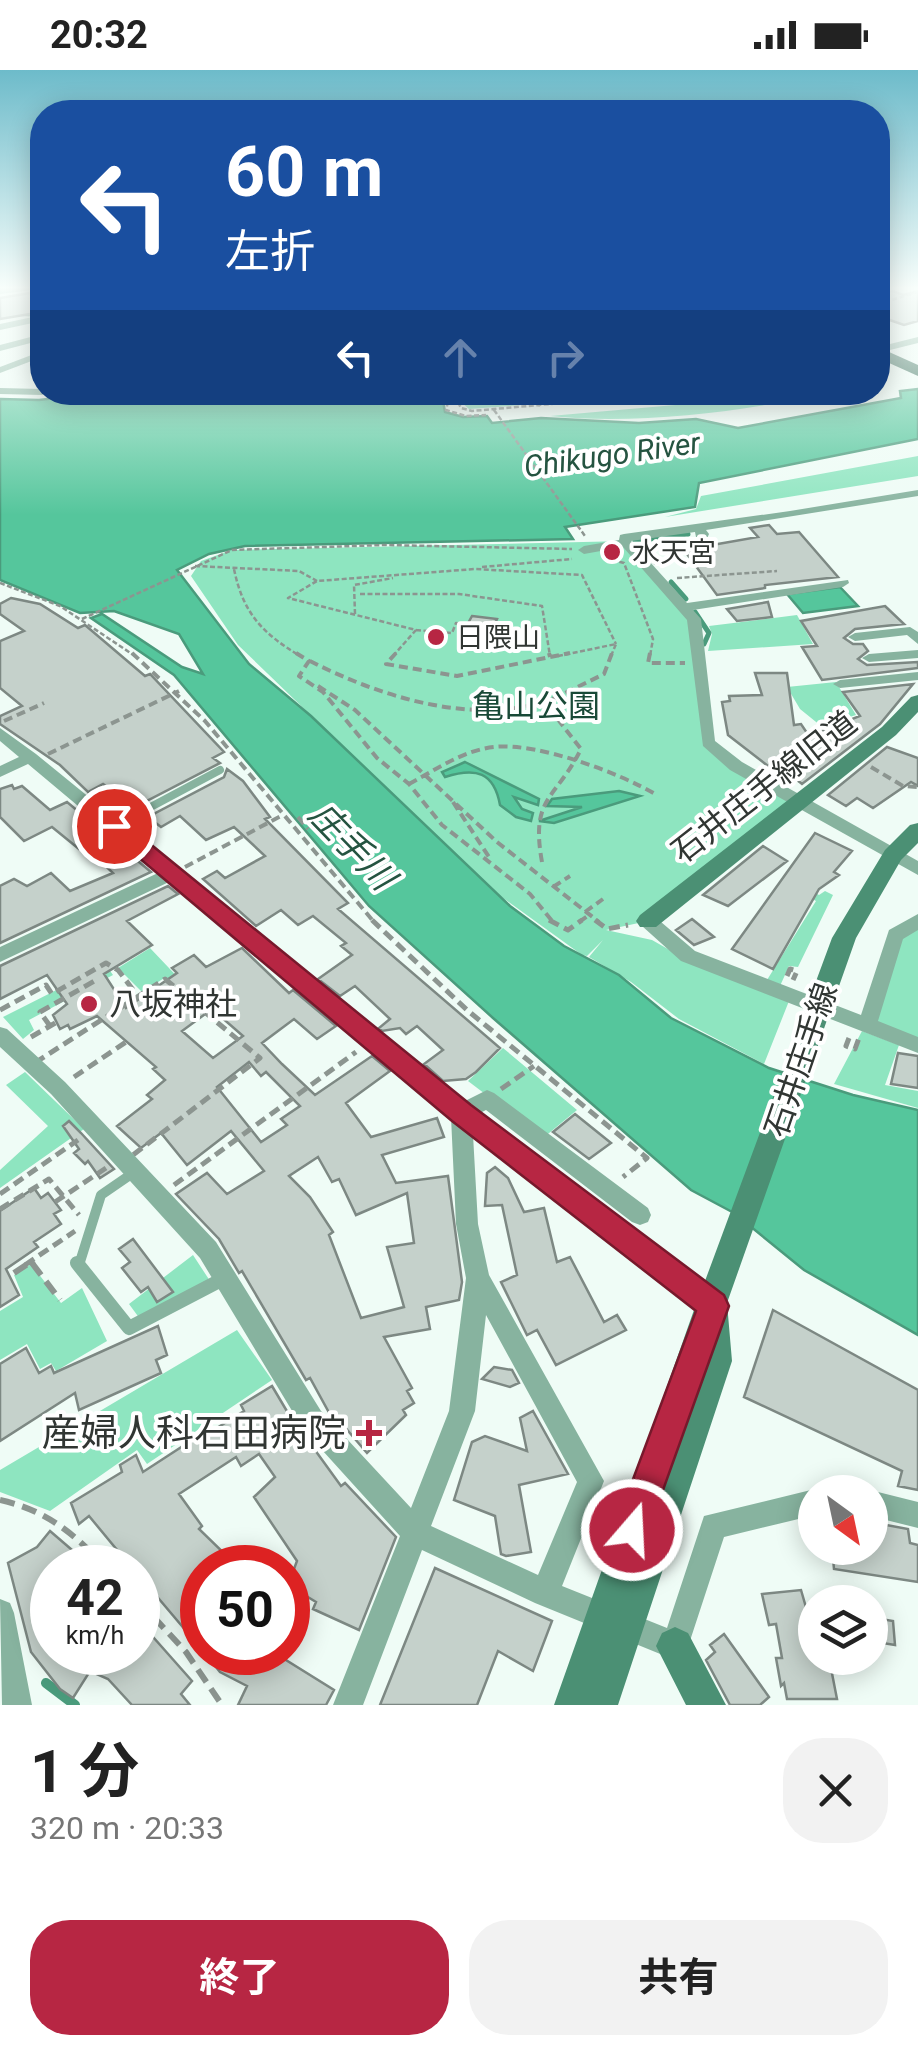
<!DOCTYPE html>
<html lang="ja">
<meta charset="utf-8">
<style>
:root{--surface:#fff;--page:#f2f2f2;--text:#222;--muted:#767676;--accent:#b72643}
body{margin:0;font-family:Roboto,"Noto Sans JP",sans-serif;background:var(--page);color:var(--text);height:100vh;display:flex;flex-direction:column;font-size:38px;white-space:nowrap}
*{box-sizing:border-box;margin:0}
p{font-size:32px;color:var(--muted)}
.icon{flex:none;width:55px;height:55px;fill:none;stroke:currentColor;stroke-width:2;stroke-linecap:round;stroke-linejoin:round}
.map{position:relative;height:1635px;overflow:hidden}
.sheet{display:flex;flex-direction:column;background:var(--surface);flex:1}
.sheet>*{flex:none}
.hud{position:absolute;left:30px;top:30px;width:860px;height:305px;border-radius:40px;box-shadow:0 5px 25px #0003;background:#1a4fa0;color:#fff;overflow:hidden}
.needle{width:65px;rotate:147deg}
.buttons{position:absolute;left:798px;top:1405px;display:grid;gap:20px}
.buttons a{display:grid;place-items:center;width:90px;height:90px;border-radius:50%;background:var(--surface);box-shadow:0 5px 25px #0003;font-size:50px}
.speed{position:absolute;left:30px;top:1475px;display:flex;gap:20px;font-size:50px;font-weight:700;text-align:center}
.speed>*{display:grid;place-content:center;width:130px;height:130px;border-radius:50%;background:var(--surface);box-shadow:0 5px 25px #0003;line-height:1}
.speed small{font-size:25px;font-weight:400}
.speed .limit{border:15px solid #d22;background:#fff;color:#111}
.pin{position:absolute;display:grid;place-items:center;width:85px;height:85px;color:#fff;margin:-42px;border:5px solid #fff;border-radius:50%;box-shadow:0 2px 10px #0007}
.me{position:absolute;width:110px;margin:-55px;rotate:19deg;stroke-linejoin:round;filter:drop-shadow(0 0 8px #0008)}
.turn{display:flex;align-items:center;gap:35px;height:210px;padding:0 30px;font-size:45px}
.turn .icon{width:130px;height:130px;stroke-width:2.5}
.turn b{display:block;font-size:70px;line-height:85px}
.lanes{display:flex;align-items:center;height:95px;padding:0 30px;background:#0003;justify-content:center;gap:50px;direction:ltr}
.lanes .off{opacity:.35}
.round{display:grid;place-items:center;flex:none;width:105px;height:105px;border-radius:40px;background:var(--page)}
.head{display:flex;align-items:center;justify-content:space-between;height:170px;padding:0 30px}
h1{font-size:60px;font-weight:700;line-height:75px}
.button{display:flex;gap:20px;margin-top:auto;padding:20px 30px}
.button a{flex:1;height:115px;border-radius:40px;background:var(--accent);color:#fff;font-size:40px;font-weight:700;line-height:115px;text-align:center}
.button a+a{background:var(--page);color:var(--text)}
.status{display:flex;justify-content:space-between;align-items:center;height:70px;padding:0 50px;background:var(--surface);direction:ltr}
.status svg{height:28px;fill:currentColor}
.map>svg:first-child{display:block}
.green{fill:#8ee5c0}
.water{fill:#55c69c;stroke:#4a9b7c;stroke-width:2.5}
.lines{fill:none;stroke-linecap:round;stroke-linejoin:round}
.stream-far2{stroke:#4a9b7c;stroke-width:4}
.stream-far1{stroke:#4a9b7c;stroke-width:5}
.stream{stroke:#4a9b7c;stroke-width:10}
.building{fill:#c5d1cb;stroke:#7d8883;stroke-width:2.5;fill-rule:evenodd}
.path-far3{stroke:#8c9590;stroke-width:2.5;stroke-dasharray:5 2.5;stroke-linecap:butt}
.path-far2{stroke:#8c9590;stroke-width:4;stroke-dasharray:9 5;stroke-linecap:butt}
.path-far1{stroke:#8c9590;stroke-width:5;stroke-dasharray:11 6;stroke-linecap:butt}
.path{stroke:#8c9590;stroke-width:6;stroke-dasharray:15 8;stroke-linecap:butt}
.lane-far2{stroke:#87b39f;stroke-width:8}
.lane-far1{stroke:#87b39f;stroke-width:10}
.lane{stroke:#87b39f;stroke-width:14}
.street{fill:#87b39f;fill-rule:evenodd}
.secondary{fill:#4b9074;fill-rule:evenodd}
.highway{fill:#1d5a44;fill-rule:evenodd}
.route{fill:#b72643;stroke:#77192c;stroke-width:2.5}
.poi-dot{fill:#b72643;stroke:#fff;stroke-width:4}
.labels{text-anchor:middle;stroke-width:8;stroke-linejoin:round;paint-order:stroke}
.far-poi-label{font-size:28px;fill:#313633;stroke:#fff;text-anchor:start}
.far-water-label{font-size:30px;font-style:italic;fill:#255441;stroke:#fff}
.park-label{font-size:32px;fill:#194937;stroke:#fff}
.street-label{font-size:32px;fill:#313633;stroke:#fff}
.poi-label{font-size:32px;fill:#313633;stroke:#fff;text-anchor:start}
.water-label{font-size:35px;font-style:italic;fill:#255441;stroke:#fff}
.near-poi-label{font-size:38px;fill:#313633;stroke:#fff;text-anchor:end}
</style>
<div class="status"><b>20:32</b><svg viewBox="0 0 49 12"><path d="M0 12V9h3v3zM5 12V6h3v6zM10 12V3h3v9zM15 12V0h3v12zM26 1h20v11H26zM47 4h2v5h-2z"/></svg></div>
<div class="map">
<svg width="918" height="1635" viewBox="0 0 918 1635">
<rect width="100%" height="100%" fill="#effcf6"/>
<!-- green -->
<path class="green" d="M472,323H584L589,330L469,339L461,332Z
M753,323H826C743,342 635,355 550,346L698,333Z
M918,386V406L665,447L696,439L701,426Z
M626,471L690,550L708,673L796,732L648,851L606,860L652,870L689,891L789,931L764,994L679,949L631,912L589,887L603,870L587,886L582,885L492,820L238,575L191,506L201,491L232,480Z
M797,545L813,574L708,581L712,564L709,556Z
M836,612L856,645L821,656L800,639L787,617Z
M790,807L819,825L825,821L833,825L798,897L789,896L780,916L767,910L816,831L783,813Z
M918,856V970L874,952L899,867Z
M150,878L187,917L181,921L166,907L142,922L118,898Z
M106,895L113,905L29,950L34,960L23,969L3,947Z
M862,961L899,975L885,1015L918,1021V1038L834,1014Z
M503,978L577,1040L543,1068L468,1011Z
M25,1002L84,1059L0,1118V1100L48,1056L6,1015Z
M193,1185L210,1211L140,1249L129,1234Z
M31,1194L61,1233L82,1218L107,1271L56,1301L51,1293L40,1299L27,1274L0,1290V1241L23,1227L14,1205Z
M237,1260L272,1310L147,1394L137,1380L50,1441L0,1422V1400Z"/>
<!-- water -->
<path class="water" d="M918,319V369L699,413L695,437L565,457L573,469L245,476L209,484L177,500L249,594L311,646L510,836L564,876L619,905L671,948L769,998L853,1025L918,1040V1265L804,1200L734,1143L691,1120L493,948L369,836L174,605L91,548L102,544L182,597L203,604L179,564L114,541L80,543L0,510V329L39,330L108,322H455L443,331L445,342L463,347L487,346L492,353L541,348L639,353L696,349L738,358L901,328L900,321Z
M840,517L858,536L803,543L787,524Z
M465,692L539,729L538,735L514,727L522,739L533,743L531,751L516,747L500,735C494,702 476,697 445,707L442,702Z
M619,721L640,726L554,753L539,751L582,737L547,736L552,729Z"/>
<g class="lines">
<!-- stream-far2 -->
<path class="stream-far2" d="M23,244L42,245"/>
<!-- stream-far1 -->
<path class="stream-far1" d="M635,471L688,464
M636,472L655,492
M671,512L686,529
M695,542L709,563L704,574"/>
<!-- stream -->
<path class="stream" d="M46,1613L75,1635"/>
</g>
<!-- building -->
<path class="building" d="M42,221V242L0,249V228Z
M893,221L903,225L918,221V251L904,255L878,246V224Z
M769,455L777,464L799,462L838,507L765,515V518L717,525L684,480L758,467L750,458Z
M11,528L40,534L78,558L85,555L145,606L150,604L224,682L213,688L220,693L135,737L103,714L88,722L60,695L0,654V646L22,636L0,618V571L24,561L0,544V534Z
M768,532L772,547L737,551L727,539Z
M885,536L904,554L855,559L844,568L853,574H863L868,581L858,589L867,595L918,592V598L822,610L802,577L817,576L801,551Z
M472,546L497,549L487,571L460,568Z
M755,603H787L794,655L801,654L809,666L860,646L843,622L913,614L880,654L802,714L797,710L790,713L728,665L722,632L730,631L729,626L762,625Z
M887,677L918,688V716L911,712L873,738L857,728L846,736L828,725Z
M227,699L243,711L270,747L265,749L348,833L338,839L500,978L476,1002L466,1009L443,1011L424,994L443,980L417,956L406,964L400,958L382,961L379,958L390,949L355,916L340,926L318,909L352,885L341,876L346,873L313,846L298,855L281,840L256,856L203,809L217,801L225,808L265,786L234,757L206,770L180,746L161,757L148,747L224,707Z
M12,715L14,719L22,716L50,740L67,732L151,802L0,873V816L14,809L27,816L51,803L70,821L113,803L85,776L79,779L52,757L24,771L0,747V719Z
M815,763L852,781L834,802L839,805L819,819L773,899L732,879Z
M763,776L787,791L728,836L703,825Z
M168,816L178,824L127,851L152,875L104,904L126,938L177,903L172,898L194,885L206,897L242,878L289,923L293,920L336,956L317,969L294,949L262,973L282,994L315,1025L372,986L390,1001L346,1033L371,1067L437,1048L444,1067L382,1085L396,1113L448,1106L462,1212L459,1230L426,1237L430,1259L384,1267L412,1318L407,1321L414,1333L403,1340L406,1345L367,1383L337,1348H332L310,1308L306,1310L242,1201L239,1203L219,1169L176,1124L207,1103L227,1124L264,1101L231,1061L187,1095L161,1063L141,1078L117,1056L152,1029L147,1025L165,1010L153,999L156,997L97,946L70,959L68,955L60,959L53,945L67,934L47,905L0,929V896ZM212,939L243,966L213,988L182,961ZM249,992L261,1006L266,1002L300,1036L281,1049L287,1055L261,1072L217,1017ZM318,1087L332,1112L339,1109L356,1145L407,1123L414,1173L387,1177L404,1237L361,1248L329,1165L333,1162L310,1127L289,1106Z
M692,849L714,867L694,875L676,860Z
M898,983L918,986V1018L891,1014Z
M575,1044L611,1073L589,1089L553,1062Z
M69,1051L81,1063L114,1099L100,1108L88,1091L85,1094L74,1083L79,1079L63,1056Z
M495,1097L508,1108L524,1142L544,1138L557,1192L570,1187L604,1252L617,1245L626,1260L556,1295L537,1260L527,1265L501,1212L517,1205L502,1135L485,1136L487,1103Z
M34,1118L41,1128L48,1123L61,1140L54,1144L61,1154L34,1172L38,1177L6,1199L19,1225L0,1237V1141Z
M133,1169L173,1222L157,1232L148,1217L141,1222L122,1198L130,1192L119,1179Z
M773,1240L918,1320V1420L898,1416L902,1401L744,1327Z
M158,1256L167,1285L156,1290L161,1303L79,1340L75,1323L0,1371V1294L26,1278L39,1303L51,1296L54,1303Z
M494,1297L512,1300L519,1313L510,1317L482,1309Z
M272,1316L304,1370L307,1369L341,1416L345,1413L396,1467L359,1560L313,1539L316,1532L288,1515L297,1491L254,1427L275,1407L259,1384L241,1396L236,1387L179,1424L202,1456L199,1459L229,1488L221,1498H202V1554L192,1568L138,1504V1498H132L89,1446L79,1454L71,1433L122,1402L120,1395L136,1385L143,1402L203,1363L204,1366L244,1341L241,1335Z
M533,1341L568,1404L519,1415L531,1482L506,1486L501,1484L495,1446L454,1430L472,1372L485,1366L527,1381L520,1348Z
M870,1452L908,1459L910,1473L918,1475V1512L834,1499L832,1478H870Z
M50,1461L93,1498H52V1582H138V1550L192,1611L181,1624L190,1635H132L108,1609L90,1601L73,1628L60,1619L31,1582L8,1493L37,1477Z
M435,1498L552,1551L533,1601L498,1581L477,1635H380Z
M801,1520L812,1558H815V1588H829L837,1629H787L784,1613L781,1616L776,1588H782L776,1554L769,1555L762,1524Z
M875,1548L893,1551L895,1575L876,1572Z
M724,1564L769,1627L760,1635H730L706,1590L715,1582L710,1575Z
M204,1582H273L334,1620L326,1635H238L247,1616L220,1602Z"/>
<g class="lines">
<!-- path-far3 -->
<path class="path-far3" d="M878,219L888,223
M878,234L918,222
M469,322L458,332L461,338L472,341L651,325
M498,326L506,322
M55,327L98,322
M460,330L449,328L446,340L466,346L486,345
M501,331L529,330L540,336
M494,340L585,466
M612,490L624,493L653,569L650,586
M195,496L299,501L317,511
M482,497L572,489
M234,499C243,543 262,563 300,586
M677,508L777,501
M0,513L60,536L135,586
M360,524H459L542,536L550,586
M355,544L354,515L393,508
M82,549L232,480L385,475L572,479
M416,560L452,563L456,553L492,558
M393,586L416,560L288,528L317,511L475,499L582,505L616,574
M558,586L616,574
M611,586L616,574"/>
<!-- path-far2 -->
<path class="path-far2" d="M132,583L205,651L374,852
M296,583L309,591L299,606L323,622L377,688L409,714L442,755L530,824L553,852
M396,583L386,594L457,606L570,583
M549,583L550,587
M650,583L648,593H685
M310,591C381,627 477,658 555,628
M318,616L355,640L497,772L599,852
M4,651L44,633
M48,684L179,621
M871,697L903,716L918,717
M409,714C435,700 464,680 494,677C537,672 620,703 657,725
M453,732L489,787
M298,747L308,759
M542,792C530,726 556,730 581,679L556,647L555,628L604,604L612,583
M185,797L281,746
M553,817L570,806
M585,842L603,829
M579,852L589,845"/>
<!-- path-far1 -->
<path class="path-far1" d="M372,850L467,940L647,1088L623,1107
M549,850L568,860L582,850
M595,850L607,859L628,855
M787,906L790,899L797,901L793,910
M165,909L260,988L129,1088L33,994Z
M0,940L46,915L52,924L106,893L118,900L137,925
M50,956L40,942L98,909
M31,967L57,952
M849,968L846,976L855,979L859,968
M74,1007L126,972
M501,1019L534,996
M174,1115L356,982
M0,1124L78,1070
M55,1132L106,1098
M0,1139L49,1109L79,1145
M31,1191L34,1195
M25,1195L75,1161"/>
<!-- path -->
<path class="path" d="M32,1193L60,1230
M14,1203L29,1193
M0,1430C46,1440 75,1464 106,1498
M138,1530L186,1582L222,1635"/>
<!-- lane-far2 -->
<path class="lane-far2" d="M115,756L220,700"/>
<!-- lane-far1 -->
<path class="lane-far1" d="M79,1195L101,1125L133,1103"/>
<!-- lane -->
<path class="lane" d="M77,1193L129,1258L223,1209"/>
<!-- street -->
<path class="street" d="M42,245V251L0,260V254Z
M42,264V270L0,281V275Z
M918,267V273L878,283V277Z
M42,281V287L0,303V297Z
M0,318L42,319V322H47L42,325L0,324Z
M657,322H667V324L662,327Z
M918,420V426L706,460L709,464L705,473L685,477L679,473L696,467L695,462L631,471L687,533L848,510L849,513L843,517L693,540L701,549L715,671L742,692L918,791V805L730,700L703,676L687,550L623,477L584,484L578,480L584,476L619,470L620,465L624,464L790,441Z
M910,557L918,562V574L907,565L855,571L848,567L855,563Z
M918,580V588L869,592L862,588L869,584Z
M918,602V610L840,618L833,614L840,610Z
M0,658L36,684L463,1032L487,1020L494,1023L648,1138L651,1145L648,1152L640,1155L632,1152L486,1040L472,1047L478,1154L489,1205L604,1411L562,1516L667,1558L704,1446L815,1419L824,1422H815V1445L724,1467L685,1586L675,1590L535,1533L422,1480L363,1635H333L400,1466L303,1359L200,1188L51,1024L0,977V957L7,959L65,1012L216,1172L321,1341L411,1438L449,1341L466,1208L456,1154L451,1047L169,812L0,892V877L158,803L28,694L0,707V696L19,687L0,671ZM486,1245L577,1412L538,1505L431,1456L475,1341Z
M648,844L654,846L695,881L861,945L889,860L918,844V860L903,869L878,951L918,967V983L681,891L642,856L639,851L642,846Z
M870,1420L918,1432V1458L870,1446V1422H863Z
M0,1529L10,1533L14,1543L32,1635H2Z"/>
<!-- secondary -->
<path class="secondary" d="M42,216L40,219L0,224V218Z
M918,625V642L896,665L656,857H640L636,851L640,845L882,657L911,627Z
M918,753V773L901,790L856,868L727,1233L732,1291L618,1635H554L694,1240L452,1051L448,1043L452,1035L461,1032L470,1035L705,1211L832,868L885,780L910,755Z
M675,1557L688,1563L726,1635H686L656,1576L662,1563Z"/>
<!-- highway -->
<path class="highway" d="M878,277L918,295V306L878,288Z"/>
</g>
<!-- sky -->
<linearGradient id="sky" x2="0" y2="1"><stop stop-color="#6dbbca"/><stop offset="0.49" stop-color="#f8fefb"/><stop offset="1" stop-color="#f8fefb" stop-opacity="0"/></linearGradient>
<rect width="918" height="445" fill="url(#sky)"/>
<!-- route -->
<path class="route" d="M114,749L122,751L471,1035L724,1225L729,1236L644,1473L632,1478L619,1473L614,1460L696,1241L452,1051L107,761L104,756L107,751Z"/>
<!-- markers -->
<g class="poi-dot">
<circle cx="612" cy="482" r="10"/>
<circle cx="436" cy="567" r="10"/>
<circle cx="89" cy="934" r="10"/>
<path d="M364 1348h10v10h10v10h-10v10h-10v-10h-10v-10h10z"/>
</g>
<g class="labels">
<!-- far-poi labels -->
<g class="far-poi-label">
<text x="632" y="492">水天宮</text>
<text x="456" y="577">日隈山</text>
</g>
<!-- far-water labels -->
<g class="far-water-label">
<text transform="translate(612 385) rotate(-8)" y="10">Chikugo River</text>
</g>
<!-- park labels -->
<g class="park-label">
<text x="536" y="647">亀山公園</text>
</g>
<!-- street labels -->
<g class="street-label">
<text transform="translate(764 717) rotate(-38)" y="11">石井庄手線旧道</text>
<text transform="translate(801 990) rotate(-71)" y="11">石井庄手線</text>
</g>
<!-- poi labels -->
<g class="poi-label">
<text x="109" y="945">八坂神社</text>
</g>
<!-- water labels -->
<g class="water-label">
<text transform="translate(352 776) rotate(46)" y="12">庄手川</text>
</g>
<!-- near-poi labels -->
<g class="near-poi-label">
<text x="346" y="1376">産婦人科石田病院</text>
</g>
</g>
</svg>
<div class="buttons">
<a><svg class="needle" viewBox="-14 -14 28 28"><path d="M0-13l5 13h-10z" fill="#e53935"/><path d="M0 13l5-13h-10z" fill="#767676"/></svg></a>
<a><svg class="icon" aria-label="layers" viewBox="0 0 24 24"><path d="M12 4l9 5-9 5-9-5zM3 14l9 5 9-5"/></svg></a>
</div>
<div class="speed"><div>42<small>km/h</small></div><div class="limit">50</div></div>
<div class="pin" style="left:114px;top:756px;background:#d93025"><svg class="icon" aria-label="arrive" viewBox="0 0 24 24"><path d="M6 21V4h12l-3 4 3 4H6"/></svg></div>
<svg class="me" style="left:632px;top:1460px" viewBox="-20 -20 40 40"><circle r="17" fill="#b72643" stroke="#fff" stroke-width="3"/><path d="M0-11L8 9 0 5-8 9z" fill="#fff"/></svg>
<div class="hud">
<div class="turn"><svg class="icon" aria-label="left" viewBox="0 0 24 24"><path d="M17 20v-9H6M10 6l-5 5 5 5"/></svg><div><b>60 m</b>左折</div></div>
<div class="lanes"><svg class="icon" aria-label="left" viewBox="0 0 24 24"><path d="M17 20v-9H6M10 6l-5 5 5 5"/></svg><svg class="icon off" aria-label="ahead" viewBox="0 0 24 24"><path d="M12 20V5M6 11l6-6 6 6"/></svg><svg class="icon off" aria-label="right" viewBox="0 0 24 24"><path d="M7 20v-9h11M14 6l5 5-5 5"/></svg></div>
</div>
</div>
<section class="sheet">
<div class="head"><div><h1>1 分</h1><p>320 m · 20:33</p></div><a class="round"><svg class="icon" aria-label="close" viewBox="0 0 24 24"><path d="M6 6l12 12M18 6L6 18"/></svg></a></div>
<div class="button"><a>終了</a><a>共有</a></div>
</section>
